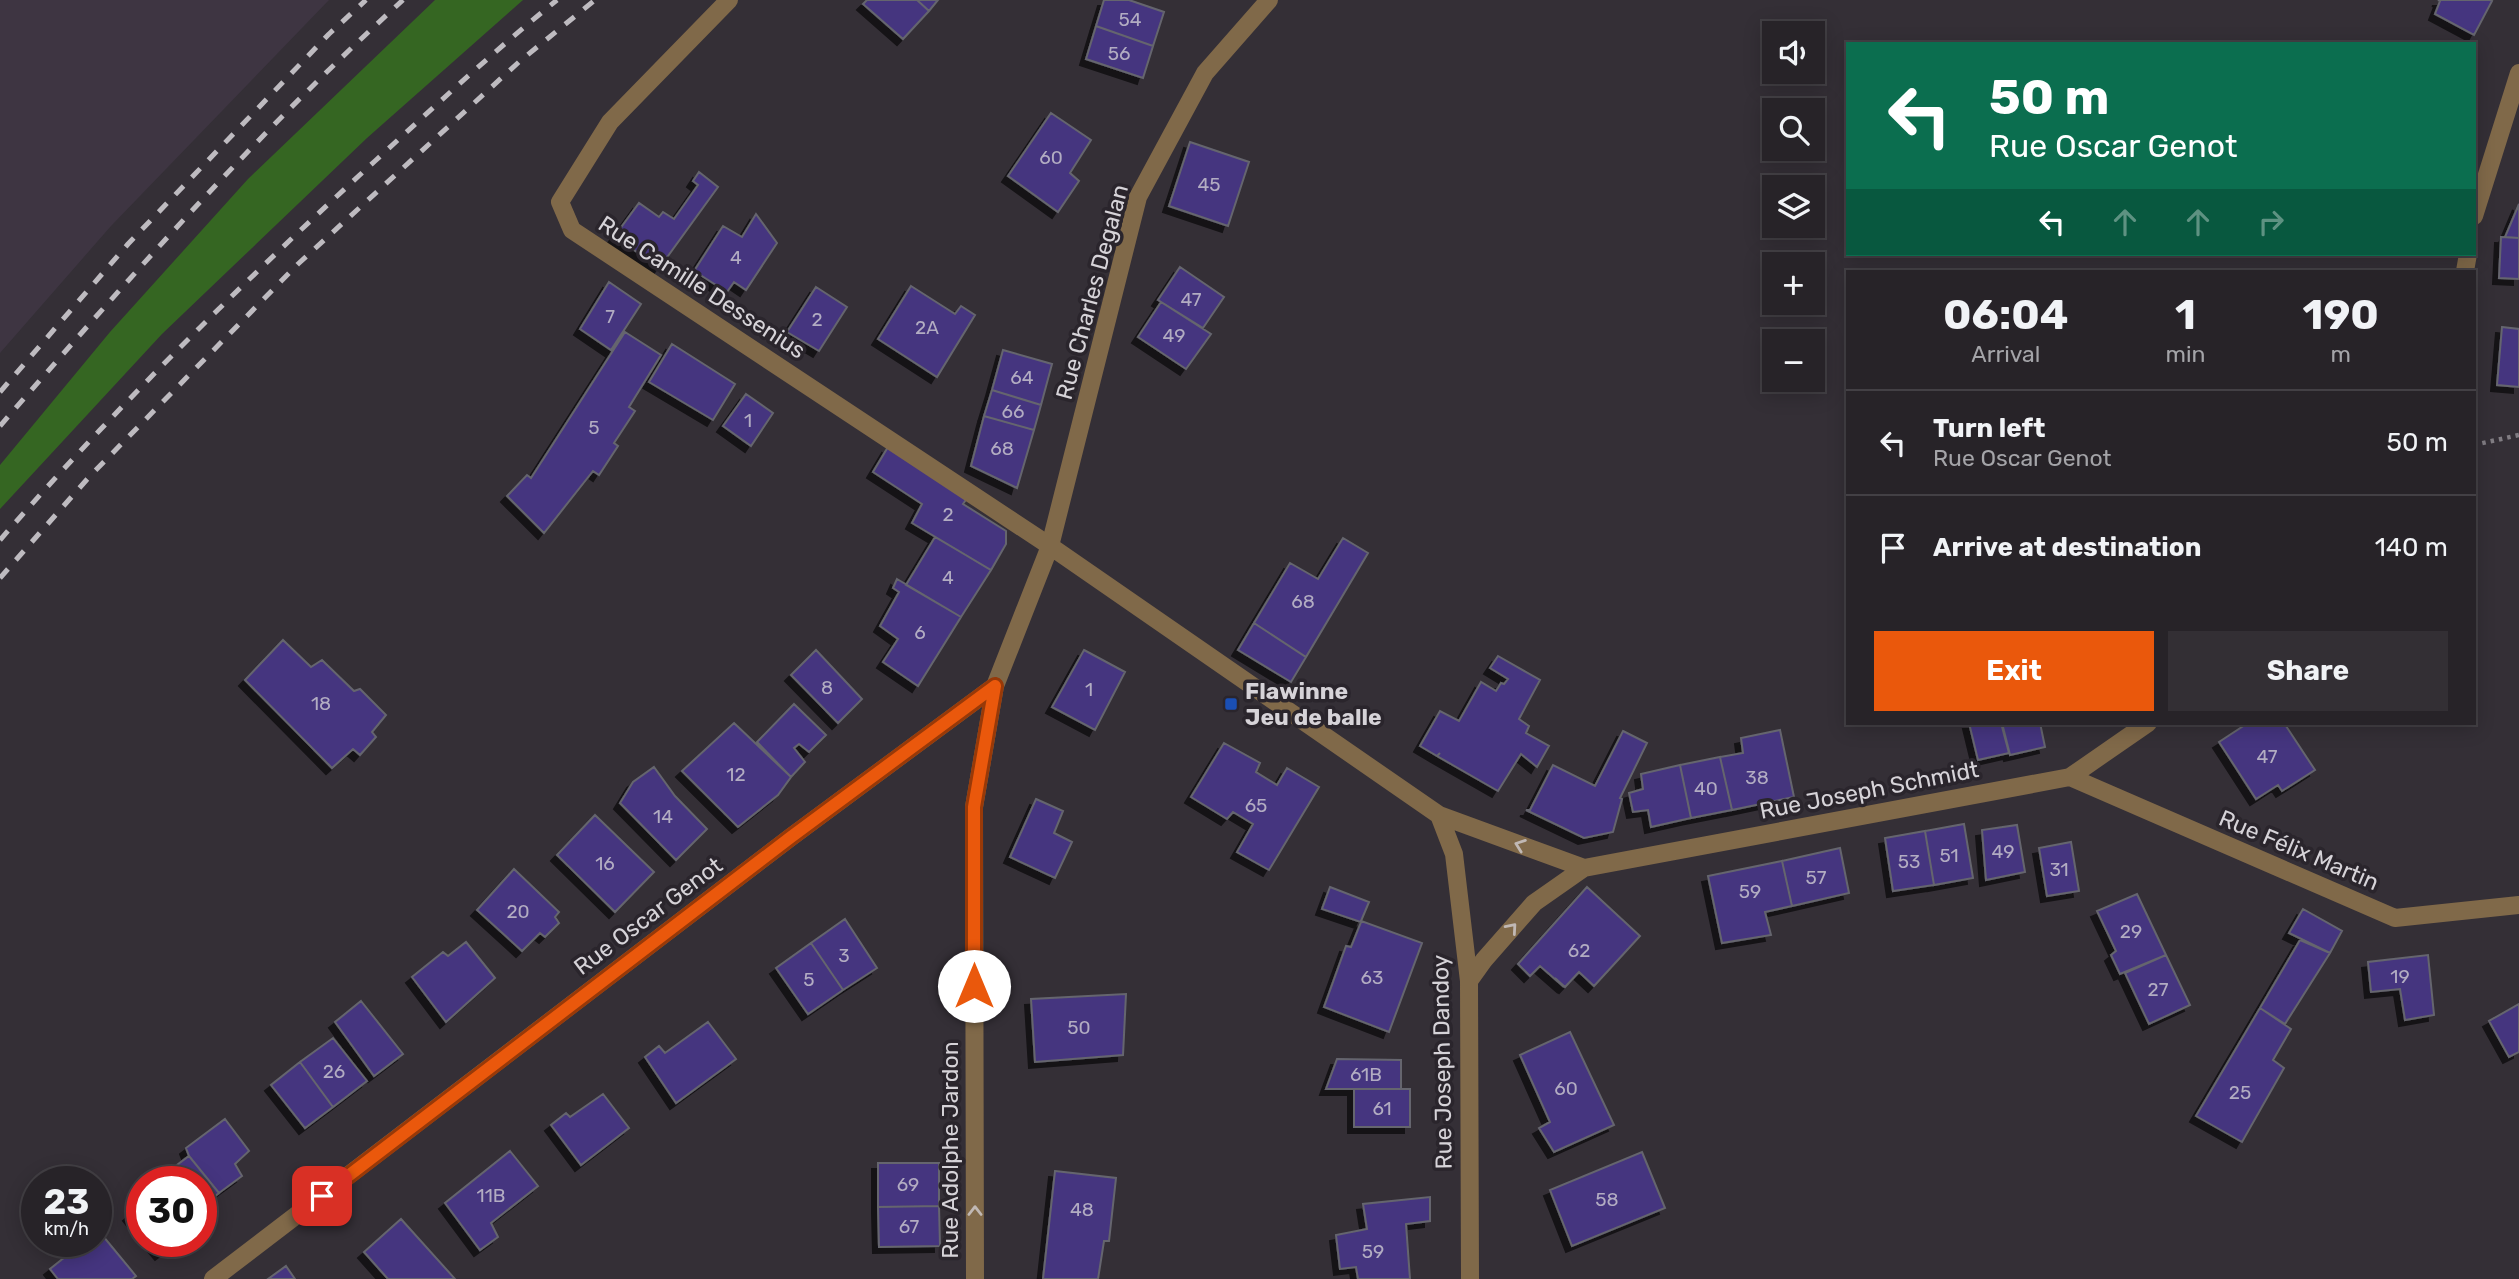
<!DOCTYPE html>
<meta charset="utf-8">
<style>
:root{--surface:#272328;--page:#332f34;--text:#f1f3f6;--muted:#a4a4a8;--line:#434045;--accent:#ea580c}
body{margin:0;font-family:Rubik,sans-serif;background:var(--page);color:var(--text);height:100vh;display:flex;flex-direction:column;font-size:26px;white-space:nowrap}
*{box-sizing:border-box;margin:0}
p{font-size:23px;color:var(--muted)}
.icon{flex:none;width:38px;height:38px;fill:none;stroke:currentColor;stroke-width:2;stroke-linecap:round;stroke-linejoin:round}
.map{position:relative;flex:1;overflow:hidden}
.panel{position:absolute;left:1846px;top:270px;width:630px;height:455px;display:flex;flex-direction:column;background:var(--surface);border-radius:0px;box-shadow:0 4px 18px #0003,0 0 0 2px var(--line)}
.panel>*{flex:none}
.top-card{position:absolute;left:1846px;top:42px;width:630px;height:214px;border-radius:0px;box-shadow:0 4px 18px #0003,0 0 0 2px var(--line);background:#0b6e4f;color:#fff;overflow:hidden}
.fabs{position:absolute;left:1762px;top:21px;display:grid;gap:14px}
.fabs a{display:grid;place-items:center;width:63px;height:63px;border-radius:0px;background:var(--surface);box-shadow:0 4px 18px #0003,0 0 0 2px var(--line);font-size:35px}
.speed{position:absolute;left:21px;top:1166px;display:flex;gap:14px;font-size:35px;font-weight:700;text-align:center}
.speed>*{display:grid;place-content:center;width:91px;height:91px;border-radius:50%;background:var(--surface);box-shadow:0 4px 18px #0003,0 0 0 2px var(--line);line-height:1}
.speed small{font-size:18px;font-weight:400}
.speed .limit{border:10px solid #d22;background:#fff;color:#111}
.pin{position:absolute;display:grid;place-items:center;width:60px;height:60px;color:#fff;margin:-30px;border-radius:14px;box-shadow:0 4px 10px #0006}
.me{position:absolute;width:77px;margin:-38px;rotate:0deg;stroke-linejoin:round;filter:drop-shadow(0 0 5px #0008)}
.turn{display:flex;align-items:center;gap:24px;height:147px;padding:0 28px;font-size:32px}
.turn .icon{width:91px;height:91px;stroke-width:2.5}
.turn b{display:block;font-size:49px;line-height:60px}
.lanes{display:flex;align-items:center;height:66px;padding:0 28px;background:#0003;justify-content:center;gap:35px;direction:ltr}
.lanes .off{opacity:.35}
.eta{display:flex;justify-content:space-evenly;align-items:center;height:119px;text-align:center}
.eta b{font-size:42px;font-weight:700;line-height:49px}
.action{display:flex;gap:14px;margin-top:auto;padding:14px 28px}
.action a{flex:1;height:80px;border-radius:0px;background:var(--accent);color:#fff;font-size:28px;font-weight:700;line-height:80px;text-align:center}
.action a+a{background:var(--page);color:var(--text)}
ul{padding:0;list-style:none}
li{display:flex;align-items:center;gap:21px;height:105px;padding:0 28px;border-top:2px solid var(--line)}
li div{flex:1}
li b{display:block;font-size:26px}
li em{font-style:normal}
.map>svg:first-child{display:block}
.built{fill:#3e3542}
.green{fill:#356622}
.building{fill:#45357f;stroke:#65656e;stroke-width:2;filter:url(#shadow)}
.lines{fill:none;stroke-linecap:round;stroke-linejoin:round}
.path{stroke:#817d83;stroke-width:4.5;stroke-dasharray:3.5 5;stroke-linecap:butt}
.minor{stroke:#806949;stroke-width:18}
.rail{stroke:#bebbc0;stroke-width:5;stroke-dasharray:12 12;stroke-linecap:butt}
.oneway{stroke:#c0b8b4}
.route-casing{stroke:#983908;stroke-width:18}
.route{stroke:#ea580c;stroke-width:12}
.transit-dot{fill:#1a4fb4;stroke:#2a252c;stroke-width:2.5}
.labels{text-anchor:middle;stroke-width:7;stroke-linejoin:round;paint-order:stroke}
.number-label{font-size:19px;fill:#b2acc2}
.street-label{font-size:23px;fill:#d6d3d8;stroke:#2a252c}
.poi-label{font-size:23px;font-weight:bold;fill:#d6d3d8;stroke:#2a252c;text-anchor:start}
</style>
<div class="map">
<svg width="2519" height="1279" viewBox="0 0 2519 1279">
<defs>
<filter id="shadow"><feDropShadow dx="-6" dy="6" stdDeviation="0" flood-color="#0009"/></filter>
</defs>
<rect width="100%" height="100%" fill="#342f36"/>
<!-- built -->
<path class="built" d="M0,0H329L111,226L0,353Z"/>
<!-- green -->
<path class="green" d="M435,0H523L367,138L162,334L0,509V465L110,332L248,179Z"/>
<!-- building -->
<path class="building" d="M867,0H917L929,11L903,39L863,4Z
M917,0H938L929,11Z
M1104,0H1129L1164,12L1153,46L1096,26Z
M2438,0H2490L2492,1L2474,35L2435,14L2440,1Z
M1096,26L1153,46L1143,78L1086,59Z
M1051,113L1091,140L1070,173L1079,181L1058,212L1008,176Z
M1190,142L1249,162L1228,226L1169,206Z
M699,172L718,187L660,267L614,237L639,203L659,217L663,212L674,219L698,185L693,181Z
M2519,204V238L2505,237Z
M756,214L777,243L746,290L734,282L727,292L694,271L723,226L742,237Z
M2501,237L2519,238V279L2499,278Z
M1180,267L1224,297L1203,328L1158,300Z
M609,282L641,304L611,350L580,329Z
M911,286L955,314L961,306L975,315L937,377L878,339Z
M816,287L847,307L819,351L787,332Z
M1161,302L1211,334L1186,369L1138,337Z
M2502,327L2519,329V387L2497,385Z
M625,332L661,355L629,407L635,411L614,443L618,446L599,475L593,471L544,533L507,496L527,475L531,478Z
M672,344L735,384L713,420L649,382Z
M1003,350L1052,364L1041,405L992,390Z
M992,390L1041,405L1034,430L984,416Z
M746,394L773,413L751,446L723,426Z
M984,416L1034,430L1017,488L971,466Z
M888,447L968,497L963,504L1006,531V544L991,570L912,523L922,504L873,472Z
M935,537L991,570L961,617L906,585Z
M1343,538L1368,553L1306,657L1254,623L1290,563L1318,579Z
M897,579L961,617L918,686L883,662L898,639L880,626L899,592L893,588Z
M1254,623L1306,657L1291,682L1238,650Z
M283,640L311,667L322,660L354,691L360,689L386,715L372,732L376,737L360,755L353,749L332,768L245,680Z
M816,650L862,699L838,723L791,675Z
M1084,650L1125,672L1095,730L1052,707Z
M1498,656L1540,680L1519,719L1529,726L1526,733L1549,746L1537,767L1521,754L1498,791L1437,756L1440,753L1437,756L1420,746L1440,711L1459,721L1481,682L1496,691L1501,683L1504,684L1508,679L1490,668Z
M794,704L826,735L809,752L799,744L794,748L805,762L791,777L757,742Z
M734,723L791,777L778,795L738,827L682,771Z
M1969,723H2001L2009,753L1978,760Z
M2002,723H2040L2045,747L2010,755Z
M2248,723H2284L2315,770L2282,791L2278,785L2256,799L2219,742Z
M1780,730L1794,797L1732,810L1720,757L1743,753L1741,738Z
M1623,731L1647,743L1620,798L1622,799L1613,832L1584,838L1526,810H1530L1553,765L1595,786Z
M1224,743L1260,763L1256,772L1277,785L1287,768L1319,787L1269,870L1237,852L1253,824L1233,812L1227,819L1191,797Z
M1720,757L1732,810L1691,818L1680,765Z
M1680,765L1691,818L1651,827L1648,810L1633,812L1629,793L1643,789L1641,774Z
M654,767L675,796L707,829L676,860L620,803L633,782Z
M1036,799L1063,811L1054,833L1072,842L1055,878L1010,857Z
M595,815L654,872L615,912L557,855Z
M1964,824L1973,878L1934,885L1925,831Z
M2017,825L2025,872L1986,880L1982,830Z
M1925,831L1934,885L1893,891L1885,838Z
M2071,842L2079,891L2047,896L2039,848Z
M1840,848L1849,893L1792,906L1782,861Z
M1782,861L1792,906L1765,912L1771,935L1722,943L1708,876Z
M514,869L559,912L555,917L559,923L545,937L540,933L522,951L477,910Z
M1330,887L1369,902L1361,921L1422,943L1389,1032L1324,1007L1346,946L1351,947L1361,922L1322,909Z
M1587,887L1640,936L1594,986L1579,972L1565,987L1555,978L1564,987L1540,966L1530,976L1518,964Z
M2137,894L2166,955L2120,974L2111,955L2116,951L2097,911Z
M2303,909L2342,931L2330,953L2289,933Z
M845,919L877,968L843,990L811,943Z
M2300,940L2330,953L2285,1024L2260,1008Z
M466,942L495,978L446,1022L412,977L443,952L448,956Z
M811,943L843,990L808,1014L776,968Z
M2166,955L2190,1005L2149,1024L2125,973Z
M2428,955L2434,1015L2405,1020L2400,989L2371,992L2368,962Z
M1126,994L1123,1055L1035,1062L1031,999Z
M361,1001L403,1054L374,1076L335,1022Z
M2519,1004V1052L2509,1057L2489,1021Z
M2260,1008L2291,1029L2273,1060L2284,1068L2242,1142L2196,1116Z
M708,1022L736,1059L676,1103L645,1057L659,1046L665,1053Z
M1570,1032L1614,1125L1554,1152L1539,1128L1550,1122L1520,1055Z
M333,1038L367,1081L333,1107L300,1062Z
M1337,1059L1401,1060V1089H1326Z
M300,1062L333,1107L305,1128L271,1085Z
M1354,1089H1410V1127H1354Z
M603,1094L629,1128L581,1165L551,1125L566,1113L570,1117Z
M225,1119L249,1151L235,1164L242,1176L219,1193L189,1156L186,1148Z
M510,1151L538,1186L491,1223L498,1237L480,1250L445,1203Z
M1642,1152L1665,1208L1572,1246L1550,1190Z
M189,1156L219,1193L201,1207V1181H164L161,1177Z
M878,1163H939V1206L878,1207Z
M1055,1171L1116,1178L1109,1241H1104L1098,1279H1043Z
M1430,1197V1221L1406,1224L1410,1279H1358L1356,1267L1340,1269L1336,1235L1367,1229L1363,1204Z
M142,1204V1231L129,1215Z
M939,1206L940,1246L879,1247L878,1207Z
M401,1219L455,1279H388L364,1252Z
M98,1230L136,1276L132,1279H58L50,1269L85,1241H96Z
M150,1241H178L161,1254Z
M286,1266L295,1279H268Z"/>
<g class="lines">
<!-- path -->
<path class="path" d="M2474,445L2519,435"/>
<!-- minor -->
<path class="minor" d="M729,0L610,122L560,202L572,230L1050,546L1439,815L1454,854L1469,981L1470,1279
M2474,216L2519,73
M2465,271L2468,254
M2070,777L2395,918L2519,905
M1439,815L1584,868
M1469,981L1484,960L1534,903L1584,868L2070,777L2148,723
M213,1279L791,837L995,686
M975,1279L974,807L995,686L1050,546L1138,197L1205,73L1269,0"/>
<!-- rail -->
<path class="rail" d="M0,392L128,244L329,34L366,0
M0,426C128,279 258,132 403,0
M0,540C117,406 244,281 375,161C435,106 494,51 557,0
M0,578L90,476L298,264L520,61L595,0"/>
</g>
<!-- one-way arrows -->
<defs><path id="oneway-chevron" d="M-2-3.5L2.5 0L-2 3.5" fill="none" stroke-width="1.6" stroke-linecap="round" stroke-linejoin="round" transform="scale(1.75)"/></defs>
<g class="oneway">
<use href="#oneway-chevron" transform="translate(1520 845) rotate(-160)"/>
<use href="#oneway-chevron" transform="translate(1512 928) rotate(-49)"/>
<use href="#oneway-chevron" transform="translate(975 1211) rotate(-90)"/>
</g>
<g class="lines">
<defs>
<path id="route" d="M322,1196L791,837L995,686L974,807V986"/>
</defs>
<!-- route casing -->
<use href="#route" class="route-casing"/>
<!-- route -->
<use href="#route" class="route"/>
</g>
<!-- markers -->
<rect class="transit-dot" x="1224" y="697" width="14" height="14" rx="3.5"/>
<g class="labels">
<!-- number labels -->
<g class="number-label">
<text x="1130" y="26">54</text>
<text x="1119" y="60">56</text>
<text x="1051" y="164">60</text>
<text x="1209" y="191">45</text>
<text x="736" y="264">4</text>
<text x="1191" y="306">47</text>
<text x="610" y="323">7</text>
<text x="817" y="326">2</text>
<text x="927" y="334">2A</text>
<text x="1174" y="342">49</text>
<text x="1022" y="384">64</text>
<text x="1013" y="418">66</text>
<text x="748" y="427">1</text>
<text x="594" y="434">5</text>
<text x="1002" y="455">68</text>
<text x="948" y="521">2</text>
<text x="948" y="584">4</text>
<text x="1303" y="608">68</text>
<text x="920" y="639">6</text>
<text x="827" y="694">8</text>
<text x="1089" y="696">1</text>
<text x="321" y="710">18</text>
<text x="2267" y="763">47</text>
<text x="736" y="781">12</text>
<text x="1757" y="784">38</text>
<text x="1706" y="795">40</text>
<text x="1256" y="812">65</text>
<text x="663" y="823">14</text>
<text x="2003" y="858">49</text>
<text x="1949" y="862">51</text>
<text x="1909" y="868">53</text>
<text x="605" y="870">16</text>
<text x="2059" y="876">31</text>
<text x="1816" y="884">57</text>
<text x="1750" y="898">59</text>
<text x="518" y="918">20</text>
<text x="2131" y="938">29</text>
<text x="1579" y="957">62</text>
<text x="844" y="962">3</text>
<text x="2400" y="983">19</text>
<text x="1372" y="984">63</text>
<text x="809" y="986">5</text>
<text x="2158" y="996">27</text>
<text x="1079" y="1034">50</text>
<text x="334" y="1078">26</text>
<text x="1366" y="1081">61B</text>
<text x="1566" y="1095">60</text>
<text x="2240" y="1099">25</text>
<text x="1382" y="1115">61</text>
<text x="908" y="1191">69</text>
<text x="491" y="1202">11B</text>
<text x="1607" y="1206">58</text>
<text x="1082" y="1216">48</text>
<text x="909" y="1233">67</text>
<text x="1373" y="1258">59</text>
</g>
<!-- street labels -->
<g class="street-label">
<text transform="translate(702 287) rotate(33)" y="8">Rue Camille Dessenius</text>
<text transform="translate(1092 292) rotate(-75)" y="8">Rue Charles Degalan</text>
<text transform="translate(1869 790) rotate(-11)" y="8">Rue Joseph Schmidt</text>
<text transform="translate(2299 850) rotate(23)" y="8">Rue Félix Martin</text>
<text transform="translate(648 916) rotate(-37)" y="8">Rue Oscar Genot</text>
<text transform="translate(1442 1062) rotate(-91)" y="8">Rue Joseph Dandoy</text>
<text transform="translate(950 1150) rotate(-90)" y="8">Rue Adolphe Jardon</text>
</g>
<!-- poi labels -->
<g class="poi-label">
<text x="1245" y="699">Flawinne<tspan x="1245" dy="26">Jeu de balle</tspan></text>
</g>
</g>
</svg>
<div class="fabs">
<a><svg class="icon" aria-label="sound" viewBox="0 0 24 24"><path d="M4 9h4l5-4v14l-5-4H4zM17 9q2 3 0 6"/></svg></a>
<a><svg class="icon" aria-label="search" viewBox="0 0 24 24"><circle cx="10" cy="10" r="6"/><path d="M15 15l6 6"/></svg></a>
<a><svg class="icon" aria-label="layers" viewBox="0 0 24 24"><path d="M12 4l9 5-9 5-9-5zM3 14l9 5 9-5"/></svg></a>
<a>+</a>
<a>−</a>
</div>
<div class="speed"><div>23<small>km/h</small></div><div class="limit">30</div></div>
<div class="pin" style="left:322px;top:1196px;background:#d93025"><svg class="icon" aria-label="arrive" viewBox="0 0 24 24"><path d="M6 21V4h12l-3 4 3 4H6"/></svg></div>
<svg class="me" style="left:974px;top:986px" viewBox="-20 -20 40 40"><circle r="19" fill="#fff"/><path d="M0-13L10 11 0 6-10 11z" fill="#ea580c"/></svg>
<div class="top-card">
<div class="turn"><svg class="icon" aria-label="left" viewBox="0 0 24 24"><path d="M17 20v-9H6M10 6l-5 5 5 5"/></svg><div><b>50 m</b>Rue Oscar Genot</div></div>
<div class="lanes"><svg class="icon" aria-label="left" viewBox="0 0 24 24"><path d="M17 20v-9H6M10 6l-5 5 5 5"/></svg><svg class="icon off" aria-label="ahead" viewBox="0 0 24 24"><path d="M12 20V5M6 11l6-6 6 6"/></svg><svg class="icon off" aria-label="ahead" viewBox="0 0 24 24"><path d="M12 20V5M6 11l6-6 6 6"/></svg><svg class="icon off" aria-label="right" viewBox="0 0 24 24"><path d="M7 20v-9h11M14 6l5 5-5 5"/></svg></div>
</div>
<section class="panel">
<div class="eta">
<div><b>06:04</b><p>Arrival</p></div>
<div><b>1</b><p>min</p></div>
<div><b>190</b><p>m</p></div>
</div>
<ul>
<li><svg class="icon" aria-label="left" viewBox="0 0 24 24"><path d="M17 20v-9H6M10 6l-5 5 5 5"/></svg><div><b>Turn left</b><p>Rue Oscar Genot</p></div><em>50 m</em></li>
<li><svg class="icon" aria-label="arrive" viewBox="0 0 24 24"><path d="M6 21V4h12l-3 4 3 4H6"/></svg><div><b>Arrive at destination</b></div><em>140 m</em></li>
</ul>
<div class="action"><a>Exit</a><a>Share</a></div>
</section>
</div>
